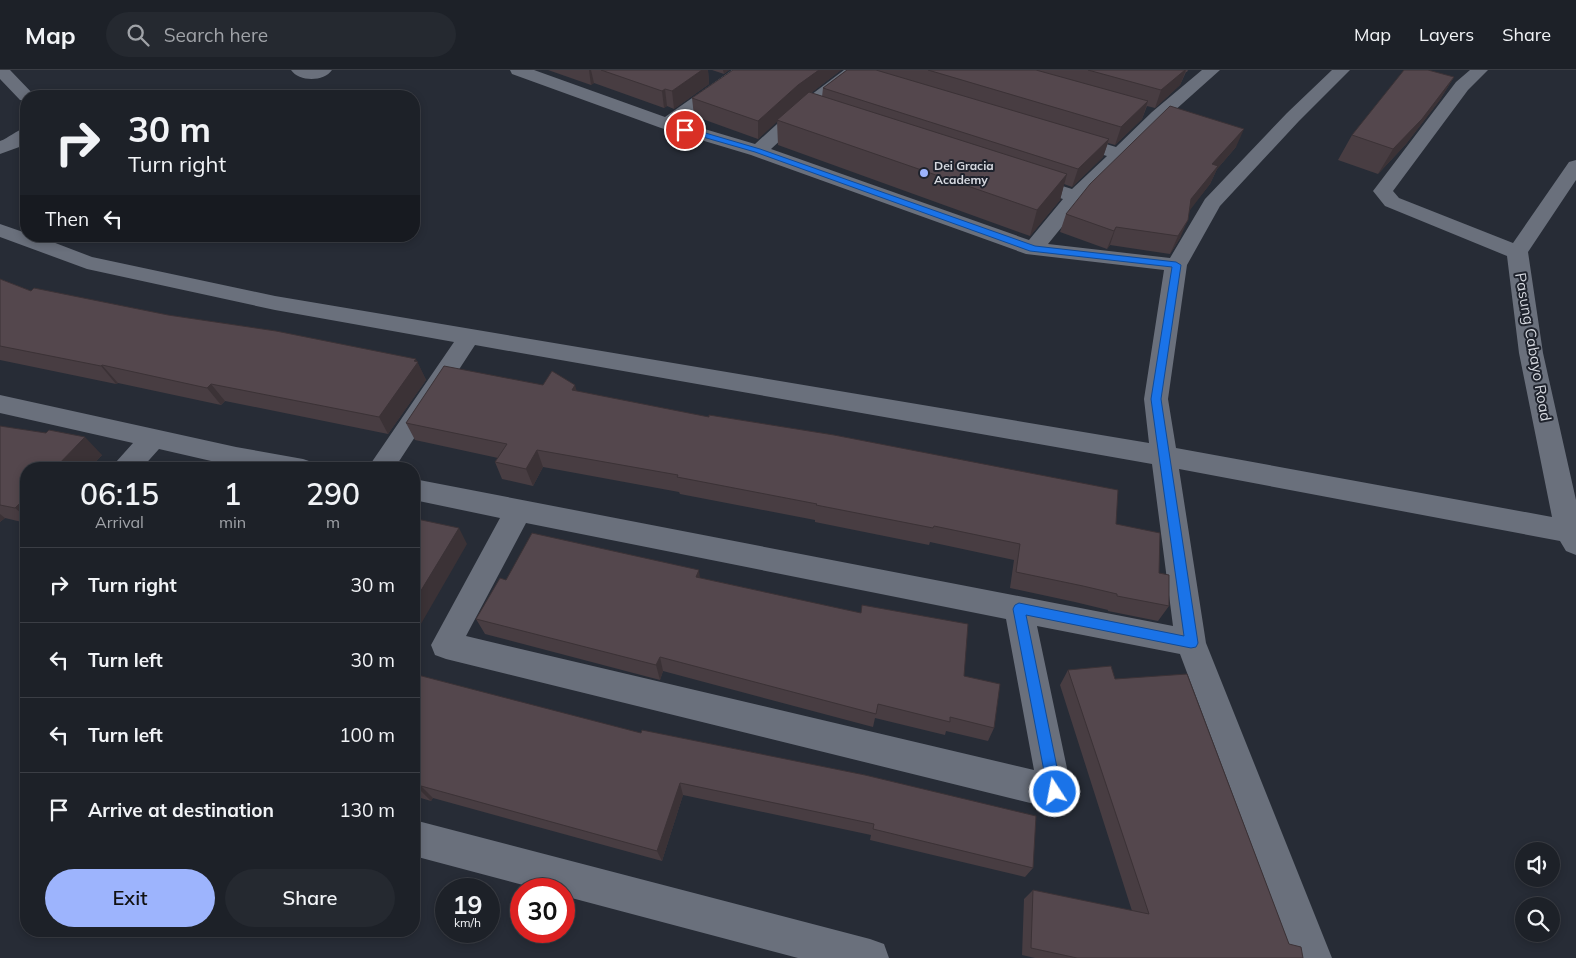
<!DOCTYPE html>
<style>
:root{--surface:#1d2128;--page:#252930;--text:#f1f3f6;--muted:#a0a3a8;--line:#3b3e45;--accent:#9db4fd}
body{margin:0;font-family:Mulish,sans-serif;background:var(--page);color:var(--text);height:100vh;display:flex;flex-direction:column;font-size:19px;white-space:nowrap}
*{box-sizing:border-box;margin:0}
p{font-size:16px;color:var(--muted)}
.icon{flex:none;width:28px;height:28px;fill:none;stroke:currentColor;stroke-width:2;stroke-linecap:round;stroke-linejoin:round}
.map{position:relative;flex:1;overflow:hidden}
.drawer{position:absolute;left:20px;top:392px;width:400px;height:475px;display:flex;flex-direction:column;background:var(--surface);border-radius:20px;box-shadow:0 2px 8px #0003,0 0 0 1px var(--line)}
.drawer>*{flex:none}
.banner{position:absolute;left:20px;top:20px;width:400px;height:152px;border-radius:20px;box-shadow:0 2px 8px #0003,0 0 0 1px var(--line);background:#1d2128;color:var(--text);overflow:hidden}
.fabs{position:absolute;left:1515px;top:772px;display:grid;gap:10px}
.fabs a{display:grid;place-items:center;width:45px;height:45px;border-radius:50%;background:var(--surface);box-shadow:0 2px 8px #0003,0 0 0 1px var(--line);font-size:25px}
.speed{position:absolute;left:435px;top:808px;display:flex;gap:10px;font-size:25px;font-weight:700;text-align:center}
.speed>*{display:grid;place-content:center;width:65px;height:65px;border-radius:50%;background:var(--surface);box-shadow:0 2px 8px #0003,0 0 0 1px var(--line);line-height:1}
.speed small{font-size:12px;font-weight:400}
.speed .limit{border:8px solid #d22;background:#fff;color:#111}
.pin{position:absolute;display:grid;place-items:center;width:42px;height:42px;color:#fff;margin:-21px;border:2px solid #fff;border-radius:50%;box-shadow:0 1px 5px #0007}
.me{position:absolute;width:55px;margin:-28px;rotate:349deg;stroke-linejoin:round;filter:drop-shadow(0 0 4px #0008)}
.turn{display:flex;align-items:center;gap:18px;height:105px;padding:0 25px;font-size:22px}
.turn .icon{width:65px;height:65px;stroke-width:2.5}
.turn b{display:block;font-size:35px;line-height:42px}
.then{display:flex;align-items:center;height:48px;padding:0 25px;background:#0003;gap:10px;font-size:19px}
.eta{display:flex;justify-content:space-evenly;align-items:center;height:85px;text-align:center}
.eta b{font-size:30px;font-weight:600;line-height:35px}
.action{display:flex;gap:10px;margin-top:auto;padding:10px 25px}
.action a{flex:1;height:58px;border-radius:30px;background:var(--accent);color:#111;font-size:20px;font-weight:600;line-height:58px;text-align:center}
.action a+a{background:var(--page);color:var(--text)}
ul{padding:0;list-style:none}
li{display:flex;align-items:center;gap:15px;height:75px;padding:0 25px;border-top:1px solid var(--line)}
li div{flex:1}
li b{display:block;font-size:19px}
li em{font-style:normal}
header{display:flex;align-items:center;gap:30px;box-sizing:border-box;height:70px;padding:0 25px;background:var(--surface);border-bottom:1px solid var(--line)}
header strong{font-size:24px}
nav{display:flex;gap:28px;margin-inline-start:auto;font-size:18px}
.search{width:350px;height:45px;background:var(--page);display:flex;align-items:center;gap:12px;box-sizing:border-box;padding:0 18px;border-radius:28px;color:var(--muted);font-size:19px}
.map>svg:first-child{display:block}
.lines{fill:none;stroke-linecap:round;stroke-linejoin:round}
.street{fill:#6a707c;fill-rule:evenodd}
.wall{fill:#483d42}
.shaded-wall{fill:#3b3236}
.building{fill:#54474d;stroke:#3b3236}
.route{fill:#1a73e8;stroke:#114b97}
.poi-dot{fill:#9db4fd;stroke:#1e222c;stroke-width:2}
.labels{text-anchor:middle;stroke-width:4;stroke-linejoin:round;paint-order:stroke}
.far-poi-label{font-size:12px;font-weight:bold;fill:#d5d8df;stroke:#1e222c;text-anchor:start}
.street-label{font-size:15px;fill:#d5d8df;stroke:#1e222c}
</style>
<header>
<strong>Map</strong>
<div class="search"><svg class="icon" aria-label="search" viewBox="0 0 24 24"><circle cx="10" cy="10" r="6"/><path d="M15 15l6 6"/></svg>Search here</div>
<nav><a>Map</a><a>Layers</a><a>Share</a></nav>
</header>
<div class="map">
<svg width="1576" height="888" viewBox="0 0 1576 888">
<rect width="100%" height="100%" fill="#272c36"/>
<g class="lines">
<!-- street -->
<path class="street" d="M0,0H10L35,26H26V31L20,30L0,9Z
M291,0H332C324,12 299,12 291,0Z
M510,0H534L665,47L732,0H751L681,52L755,74L799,34L844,0H863L811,42L771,79L1029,170L1063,129L1020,115L1017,111L1020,107L1027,105L1072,119L1107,86L1063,73L1061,69L1063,65L1070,63L1116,77L1152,42L1202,0H1220L1164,50L1083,131L1048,174L1170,188L1205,129L1287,43L1332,0H1350L1299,51L1220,136L1187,195L1168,329L1176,378L1552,447L1519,283L1507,186L1385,136L1373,121L1456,12L1470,0H1488L1468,20L1393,121L1399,128L1513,173L1569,92L1576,90V110L1528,182L1543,283L1576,430V485L1566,481L1560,471L1179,399L1206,573L1332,888H1294L1180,584L1037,556L1072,722L1067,734L1055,739L446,589L435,585L431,575L500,448L414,430V409L1173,556L1152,394L475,275L394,399H367L454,272L275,240L87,199L0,167V154L26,163V166H37L92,187L275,226L1149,373L1144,329L1164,200L1026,184L751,85L661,58L512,4ZM526,453L1006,549L1034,700L466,566Z
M26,58V72L22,76L0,84V71C9,68 16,60 26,58Z
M0,325L236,377L303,389L312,392L316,399H246L159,379L141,399H112L116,392L133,373L0,343Z
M414,750L870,869L884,874L889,888H798L564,826V819H538L414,786Z"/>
</g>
<!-- wall -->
<path class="wall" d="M548,0H708L709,14L674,39L667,36L664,38L594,13L591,15Z
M712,0H729L724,4Z
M841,0L811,23L822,27L823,18L847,0H1188L1187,2H1186L1180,15L1155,38L1147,36L1142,49L1115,75L1108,73L1103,87L1072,117L1064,114L1060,130L1030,166L778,75L777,51L758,69L694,46L692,28Z
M1454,7L1439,31L1406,74L1378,104L1338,90L1352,65Z
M1236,77L1217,99L1210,114L1189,140L1180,168L1170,184L1110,175L1107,179L1060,162L1066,144Z
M0,209L31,221L168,245L417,292L426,310L388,364L225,331L221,335L118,313L116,314L0,290Z
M543,315L577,321L1116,454L1159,503L1169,536L1158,551L1108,541V540L1075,532L1010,518L1014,490L930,472L929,475L815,452V450L680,424L679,422L543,397L533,416L502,409L495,392L498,388L415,370L406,353Z
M0,356L102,385L89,399H26V453L5,448L0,452Z
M700,508L964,606L994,658L988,671L946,661L945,665L875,648L873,657L663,601L660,610L485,564L476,549L506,510Z
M1068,600L1115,609L1289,874L1303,888H1035L1022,885L1024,829L1033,820L1132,841L1060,615Z
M414,604L1033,798L1025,807L870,770L871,765L683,725L662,791L433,728L431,731L414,726Z"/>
<!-- shaded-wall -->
<path class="shaded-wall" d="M589,0H591L594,13L591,15Z
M702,0H708L709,14L674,39L672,21Z
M723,0H729L724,4Z
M819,0H841L798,33L758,69V51L798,15Z
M1185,0H1186L1180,15L1155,38L1161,20Z
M1454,7L1439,31L1406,74L1378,104L1393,79Z
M665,19L667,36L664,38L662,21Z
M1148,31L1142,49L1115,75L1121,57Z
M1244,59L1236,77L1217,99L1210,114L1184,148L1191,129L1212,94Z
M1109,69L1103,87L1072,117L1078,99Z
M1067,104L1060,130L1030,166L1037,140Z
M1188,150L1180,168L1170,184L1178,166Z
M1116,157L1110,175L1107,179L1114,161Z
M416,289L426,310L388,364L379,347Z
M102,295L118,313L116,314L101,296Z
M211,314L225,331L221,335L207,318Z
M575,315L580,333L572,320Z
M85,367L102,385L89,399H54Z
M537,380L543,397L533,416L526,399Z
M26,427V447L15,438Z
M0,444L5,448L0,452Z
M459,458L467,474L414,566V532Z
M699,500L701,516L696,507Z
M660,587L663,601L660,610L656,595Z
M680,713L683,725L662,791L657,781Z
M421,716L433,728L431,731L419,719Z"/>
<!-- building -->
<path class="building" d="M601,0H702L672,21L665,19L662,21Z
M733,0H819L798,15L758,51L692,28Z
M847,0H876L1109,69L1078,99L823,18Z
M928,0H1036L1148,31L1121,57Z
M1088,0H1185L1161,20Z
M1404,0H1428L1454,7L1422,49L1393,79L1352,65Z
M809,22L1067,104L1037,140L777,50Z
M1170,36L1244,59L1212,94L1218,96L1191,129L1188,150L1178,166L1116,157L1114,161L1066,144L1090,114Z
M0,209L31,221L34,218L168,245L276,261L416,289L414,291L418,292L379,347L211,314L207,318L102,295L101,296L0,276Z
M444,296L543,315L552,301L575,315L572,320L709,347V345L834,365L1118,420L1116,454L1160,463L1159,503L1169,505V536L1117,526V524L1083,516L1016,502L1020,474L934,456L933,458L816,435L817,434L677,407L678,405L537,380L526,399L495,392L507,374L406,353Z
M0,356L46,363L49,360L85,367L54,399H26V427L15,438L0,435Z
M417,449L459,458L414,532V455Z
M532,463L699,500L696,507L861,543L862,535L968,554L964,606L1000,614L994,658L950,647V652L878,634L876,644L660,587L656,595L476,549L500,508L506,510Z
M1111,596L1115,609L1187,604L1289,874L1301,877L1303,888H1077L1031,878L1033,820L1149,844L1068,600Z
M414,604L641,663L642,660L865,705L1036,746L1033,798L873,759L874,754L680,713L657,781L421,716L419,719L414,717Z"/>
<!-- route -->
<path class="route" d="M685,57L760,79L1035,176L1176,192L1181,195L1161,329L1198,573L1196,577L1191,578L1026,545L1062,722L1060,727L1055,729L1050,727L1048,722L1013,539L1015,535L1019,533L1184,566L1151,329L1172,197L1030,181L755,82L682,61L681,60Z"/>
<!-- markers -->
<circle class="poi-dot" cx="924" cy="103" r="5"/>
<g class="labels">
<!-- far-poi labels -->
<g class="far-poi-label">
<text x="934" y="100">Dei Gracia<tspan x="934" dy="14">Academy</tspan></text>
</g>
<!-- street labels -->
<g class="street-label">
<text transform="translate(1533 277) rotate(80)" y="5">Pasung Cabayo Road</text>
</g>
</g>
</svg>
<div class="fabs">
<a><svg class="icon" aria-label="sound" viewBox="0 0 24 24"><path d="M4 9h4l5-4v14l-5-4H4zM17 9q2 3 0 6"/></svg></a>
<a><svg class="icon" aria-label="search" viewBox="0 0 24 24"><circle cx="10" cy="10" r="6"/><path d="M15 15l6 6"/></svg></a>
</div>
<div class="speed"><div>19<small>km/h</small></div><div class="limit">30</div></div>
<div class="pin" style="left:685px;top:60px;background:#d93025"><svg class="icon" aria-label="arrive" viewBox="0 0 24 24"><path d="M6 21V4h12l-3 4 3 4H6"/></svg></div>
<svg class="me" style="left:1055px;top:722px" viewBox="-20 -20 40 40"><circle r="17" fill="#1a73e8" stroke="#fff" stroke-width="3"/><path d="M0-11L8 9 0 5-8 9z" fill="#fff"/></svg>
<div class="banner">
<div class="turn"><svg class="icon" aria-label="right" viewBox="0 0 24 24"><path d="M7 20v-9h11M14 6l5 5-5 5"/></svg><div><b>30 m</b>Turn right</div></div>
<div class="then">Then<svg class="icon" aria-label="left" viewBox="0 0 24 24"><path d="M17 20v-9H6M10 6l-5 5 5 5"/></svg></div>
</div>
<section class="drawer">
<div class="eta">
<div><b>06:15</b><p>Arrival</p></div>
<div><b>1</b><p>min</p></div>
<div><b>290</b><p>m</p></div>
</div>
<ul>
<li><svg class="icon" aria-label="right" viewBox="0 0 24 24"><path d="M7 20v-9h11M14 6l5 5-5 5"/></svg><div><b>Turn right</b></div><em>30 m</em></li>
<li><svg class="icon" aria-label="left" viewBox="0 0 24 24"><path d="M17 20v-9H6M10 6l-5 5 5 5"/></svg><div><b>Turn left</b></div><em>30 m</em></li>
<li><svg class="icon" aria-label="left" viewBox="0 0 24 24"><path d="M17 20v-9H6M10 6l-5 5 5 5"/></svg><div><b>Turn left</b></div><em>100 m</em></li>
<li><svg class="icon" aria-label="arrive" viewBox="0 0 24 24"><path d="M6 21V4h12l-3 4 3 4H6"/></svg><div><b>Arrive at destination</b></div><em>130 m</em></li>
</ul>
<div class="action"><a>Exit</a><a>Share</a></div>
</section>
</div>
